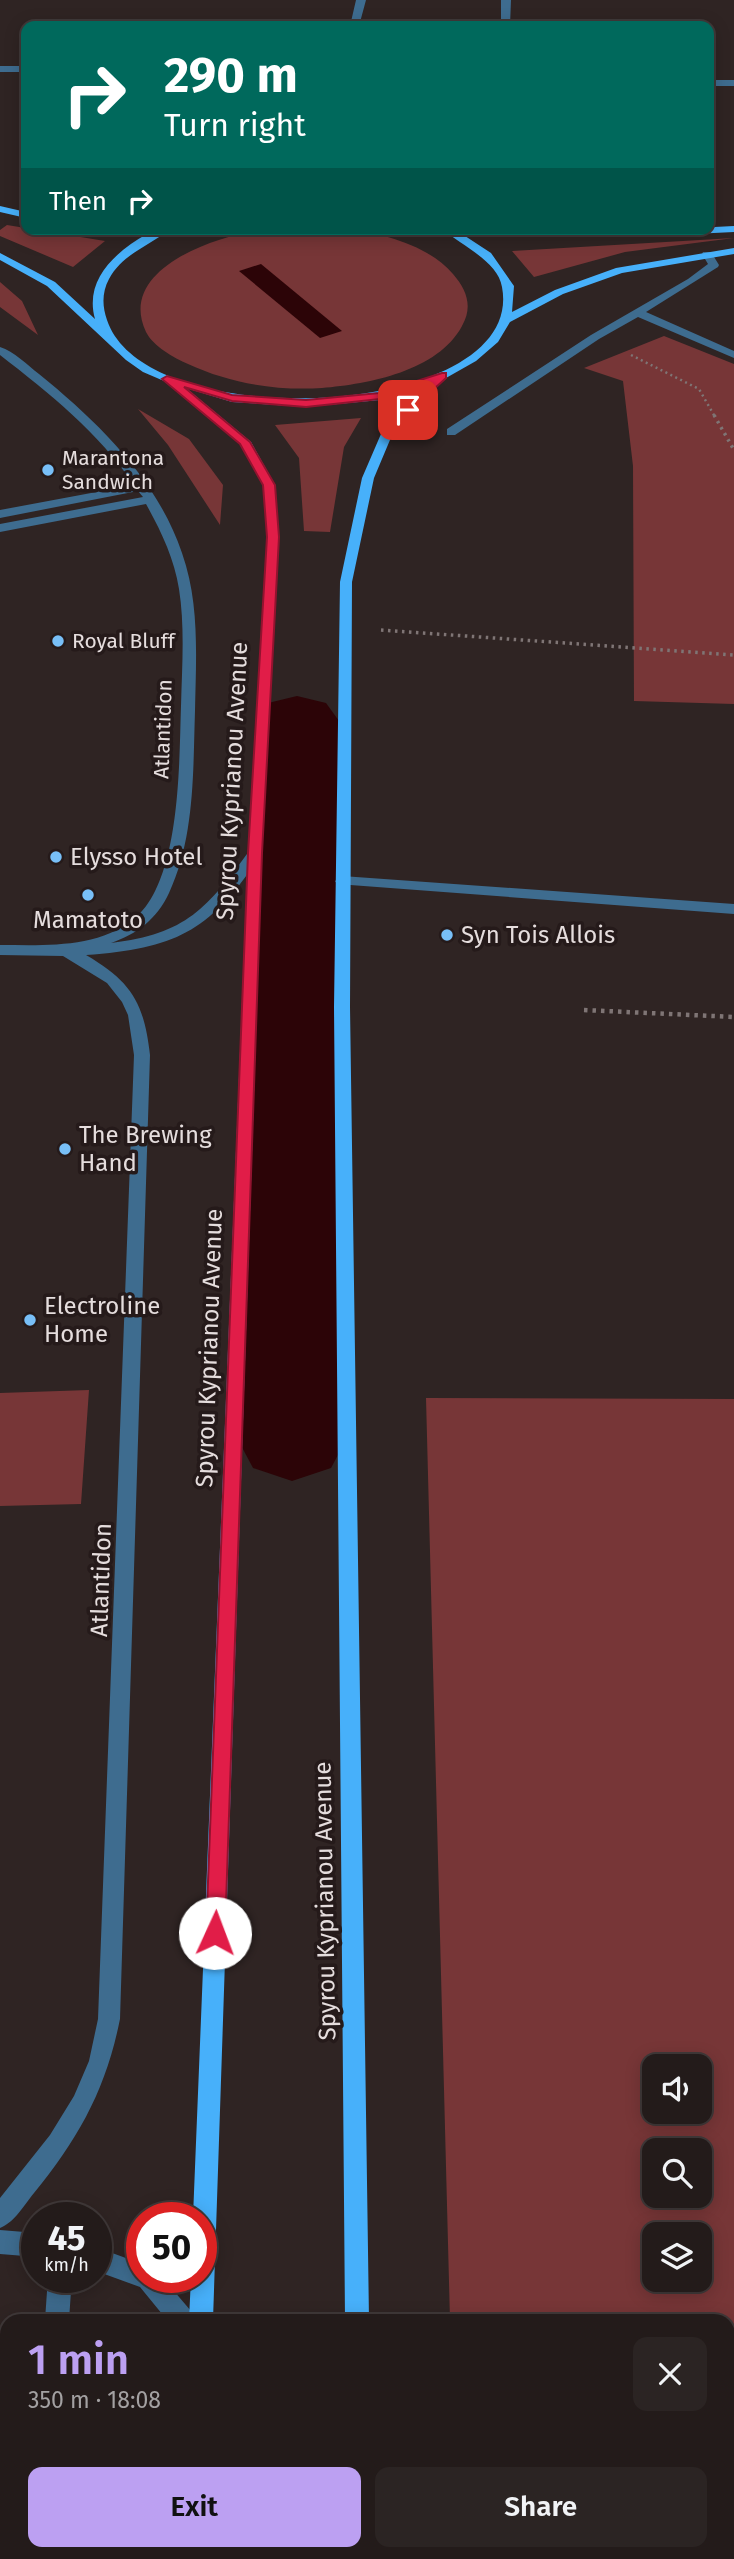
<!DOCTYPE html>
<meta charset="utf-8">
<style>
:root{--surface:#231b1a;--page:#2b2423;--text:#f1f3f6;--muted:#a3a1a2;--line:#403939;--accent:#bca0f2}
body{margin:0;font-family:"Fira Sans",sans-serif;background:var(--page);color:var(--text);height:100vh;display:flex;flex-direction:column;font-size:26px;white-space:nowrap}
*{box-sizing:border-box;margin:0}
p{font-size:23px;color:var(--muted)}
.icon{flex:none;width:38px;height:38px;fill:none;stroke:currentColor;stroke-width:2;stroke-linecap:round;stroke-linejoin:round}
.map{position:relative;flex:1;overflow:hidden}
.side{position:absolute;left:0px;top:2314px;width:735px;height:247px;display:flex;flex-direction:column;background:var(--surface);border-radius:21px 21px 0 0;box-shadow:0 4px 18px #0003,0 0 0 2px var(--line)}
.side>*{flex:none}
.hud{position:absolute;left:21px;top:21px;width:693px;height:214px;border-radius:14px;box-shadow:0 4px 18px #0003,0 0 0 2px var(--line);background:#00695c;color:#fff;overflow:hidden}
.controls{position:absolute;left:642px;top:2054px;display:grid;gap:14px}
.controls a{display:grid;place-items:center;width:70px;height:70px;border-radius:14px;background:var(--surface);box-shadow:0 4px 18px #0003,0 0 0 2px var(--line);font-size:35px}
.speed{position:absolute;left:21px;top:2202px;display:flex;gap:14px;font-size:35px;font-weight:700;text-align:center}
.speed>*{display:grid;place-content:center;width:91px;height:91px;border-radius:50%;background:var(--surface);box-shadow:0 4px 18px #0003,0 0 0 2px var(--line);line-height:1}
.speed small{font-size:18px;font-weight:400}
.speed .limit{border:10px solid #d22;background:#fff;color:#111}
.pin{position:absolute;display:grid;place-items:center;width:60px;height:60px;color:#fff;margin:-30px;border-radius:14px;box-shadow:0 4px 10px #0006}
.me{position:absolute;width:77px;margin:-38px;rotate:2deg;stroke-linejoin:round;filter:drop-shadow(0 0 5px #0008)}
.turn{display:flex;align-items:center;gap:24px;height:147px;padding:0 28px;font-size:32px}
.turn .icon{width:91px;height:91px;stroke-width:2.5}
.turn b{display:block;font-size:49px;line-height:60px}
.then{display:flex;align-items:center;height:66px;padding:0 28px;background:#0003;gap:14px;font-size:26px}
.round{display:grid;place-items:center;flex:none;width:74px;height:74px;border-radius:14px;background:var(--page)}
.summary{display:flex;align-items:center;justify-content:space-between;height:119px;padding:0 28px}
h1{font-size:42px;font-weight:600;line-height:52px;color:var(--accent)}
.primary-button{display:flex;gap:14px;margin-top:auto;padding:14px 28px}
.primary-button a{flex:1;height:80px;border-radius:14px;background:var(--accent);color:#111;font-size:28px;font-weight:600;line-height:80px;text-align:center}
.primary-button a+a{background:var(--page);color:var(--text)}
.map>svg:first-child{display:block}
.green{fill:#773637;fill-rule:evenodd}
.water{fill:#2c0407}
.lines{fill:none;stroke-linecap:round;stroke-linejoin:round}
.river{fill:#2c0407;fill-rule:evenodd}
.path-far2{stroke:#7f7575;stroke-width:2.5;stroke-dasharray:2 3.5;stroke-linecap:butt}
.path-far1{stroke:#7f7575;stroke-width:3.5;stroke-dasharray:2.5 4.5;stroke-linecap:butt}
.path{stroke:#7f7575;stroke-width:4.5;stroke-dasharray:3.5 5;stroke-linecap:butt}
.minor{fill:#3e6c8f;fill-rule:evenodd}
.major{fill:#47b0fa;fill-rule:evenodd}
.route{fill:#e11d48;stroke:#92132f;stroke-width:2}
.poi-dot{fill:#78bff7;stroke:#251a1a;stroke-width:2.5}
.labels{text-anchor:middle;stroke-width:7;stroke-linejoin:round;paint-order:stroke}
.far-poi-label{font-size:21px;fill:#e5dddd;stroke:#251a1a;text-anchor:start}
.far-street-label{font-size:21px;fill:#e5dddd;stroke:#251a1a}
.street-label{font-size:24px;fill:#e5dddd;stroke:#251a1a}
.poi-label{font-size:24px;fill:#e5dddd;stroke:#251a1a;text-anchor:start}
</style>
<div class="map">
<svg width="734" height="2559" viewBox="0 0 734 2559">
<rect width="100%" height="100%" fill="#2f2423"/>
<!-- green -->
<path class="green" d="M7,225L105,241L73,267L0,236V230Z
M343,229C381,233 427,244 453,274C467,290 473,307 462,326C438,371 369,384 322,388C276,391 229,383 188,364C174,358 153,346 146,332C116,269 217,235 263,230C289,227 316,229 343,229Z
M734,238L625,252L534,277L512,251Z
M0,282L22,301L38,335L0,307Z
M664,336L734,364V704L634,701L633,466L623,381L584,368Z
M138,409L189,439L223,485L220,525L168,445Z
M361,418L344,447L330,532L304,531L299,458L275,425Z
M89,1390L81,1504L0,1506V1393Z
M426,1398L734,1399V2559H510L506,2553H728V2320H450ZM654,2067H700V2112H654ZM654,2151H700V2196H654ZM654,2235H700V2280H654Z"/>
<!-- water -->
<path class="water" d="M261,264L342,331L320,338L239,271Z"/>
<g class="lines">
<!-- river -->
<path class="river" d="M297,696L326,703L339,721L348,1436L331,1468L292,1481L253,1468L236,1436L255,721L268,703Z"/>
<!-- path-far2 -->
<path class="path-far2" d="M631,355L699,389L715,417"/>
<!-- path-far1 -->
<path class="path-far1" d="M714,415L734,450
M381,630L734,655"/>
<!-- path -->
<path class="path" d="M584,1010L734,1017"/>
<!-- minor -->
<path class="minor" d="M356,0H366L359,26H350Z
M501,0H511L510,26H501Z
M0,66H26V72H0Z
M709,80H734V86H709Z
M703,252H711L719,265L718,267L646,312L734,351V358L638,317L599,339L455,435H447V429L591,335L688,279L708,264L702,254Z
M0,347C14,351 27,365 39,374C98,422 157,479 182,553C200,604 196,658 195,711C193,771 195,837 169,893C157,919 137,934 111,943C187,934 207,908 250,850H260L262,853C211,930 179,948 86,955C132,982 144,1003 150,1055L120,2019C106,2089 79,2138 34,2193C24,2205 15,2222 0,2228V2198L50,2135L74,2096L89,2061L98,2019L134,1055L128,1015L122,1002L107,983L63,956L0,955V945C44,945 97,949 134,919C181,881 179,763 181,706C182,667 185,627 179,589C174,558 161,531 146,504L0,532V524L143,497L138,491L0,518V510L134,485C99,433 49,393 0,355Z
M342,876L734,904V914L337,884L335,881Z
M0,2230L37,2233V2257L0,2254Z
M96,2247L142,2264V2277H162L191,2311L194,2320H167L140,2287L96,2271Z
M48,2277H72L69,2320H45Z
M27,2553H53L52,2559H26Z"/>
<!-- major -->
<path class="major" d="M0,206L26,212V218L0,212Z
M734,226V232C643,237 553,239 462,234L491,253L514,286L512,312L555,290L616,268L734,248V254L622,273L563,294L510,322L498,342L476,361L446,378L395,428L374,478L352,582L350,1007L369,2320H345L334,1007L340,582L362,478L384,427L426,385L380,400L306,407L232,402L186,388L251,442L275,485L279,537L262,853L213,2320H189L191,2277H201V2217H193L248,853L267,537L263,485L240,444L164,381L143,372L126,360L47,286L0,260V253L55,282L95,319C84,280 115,252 147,234L124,229H170C150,246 123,253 109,279C102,292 102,306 107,320C146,438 527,419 502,287C498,261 460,245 443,229C540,229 640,231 734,226Z
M181,2553H207V2559H181Z
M347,2553H373V2559H347Z"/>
</g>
<!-- route -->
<path class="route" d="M442,373H446V378L408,413L404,412V408L428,384L380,399L306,407L232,401L184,387L250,442L275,485L279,537L262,853L225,1933L222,1940L215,1942L208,1940L206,1933L248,853L267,537L263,485L240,444L162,379L167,376L232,395L306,400L379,393Z"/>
<!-- markers -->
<g class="poi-dot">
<circle cx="48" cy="470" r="7"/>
<circle cx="58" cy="641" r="7"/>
<circle cx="56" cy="857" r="7"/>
<circle cx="88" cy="895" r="7"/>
<circle cx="447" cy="935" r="7"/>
<circle cx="65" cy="1149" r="7"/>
<circle cx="30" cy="1320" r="7"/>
</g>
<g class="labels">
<!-- far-poi labels -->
<g class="far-poi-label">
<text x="62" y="465">Marantona<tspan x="62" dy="24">Sandwich</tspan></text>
<text x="72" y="648">Royal Bluff</text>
</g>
<!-- far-street labels -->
<g class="far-street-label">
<text transform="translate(163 729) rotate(-88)" y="7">Atlantidon</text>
</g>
<!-- street labels -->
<g class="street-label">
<text transform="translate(232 781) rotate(-87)" y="8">Spyrou Kyprianou Avenue</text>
<text transform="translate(209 1348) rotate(-88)" y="8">Spyrou Kyprianou Avenue</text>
<text transform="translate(101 1580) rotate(-88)" y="8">Atlantidon</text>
<text transform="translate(325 1901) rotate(-91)" y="8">Spyrou Kyprianou Avenue</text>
</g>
<!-- poi labels -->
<g class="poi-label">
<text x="70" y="865">Elysso Hotel</text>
<text x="88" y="928" text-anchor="middle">Mamatoto</text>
<text x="461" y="943">Syn Tois Allois</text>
<text x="79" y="1143">The Brewing<tspan x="79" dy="28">Hand</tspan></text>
<text x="44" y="1314">Electroline<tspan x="44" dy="28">Home</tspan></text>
</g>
</g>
</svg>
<div class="controls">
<a><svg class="icon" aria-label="sound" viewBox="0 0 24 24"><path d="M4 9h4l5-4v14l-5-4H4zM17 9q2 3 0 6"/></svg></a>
<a><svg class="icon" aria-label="search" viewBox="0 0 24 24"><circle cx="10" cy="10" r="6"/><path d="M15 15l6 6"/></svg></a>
<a><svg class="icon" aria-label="layers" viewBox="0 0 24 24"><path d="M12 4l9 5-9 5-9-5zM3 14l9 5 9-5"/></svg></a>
</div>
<div class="speed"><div>45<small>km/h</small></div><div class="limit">50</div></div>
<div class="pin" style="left:408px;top:410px;background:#d93025"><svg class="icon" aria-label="arrive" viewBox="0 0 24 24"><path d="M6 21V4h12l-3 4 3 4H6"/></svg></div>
<svg class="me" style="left:215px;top:1933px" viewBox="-20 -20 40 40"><circle r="19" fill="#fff"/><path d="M0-13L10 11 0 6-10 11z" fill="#e11d48"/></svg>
<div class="hud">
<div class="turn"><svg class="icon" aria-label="right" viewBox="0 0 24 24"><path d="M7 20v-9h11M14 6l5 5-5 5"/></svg><div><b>290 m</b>Turn right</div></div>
<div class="then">Then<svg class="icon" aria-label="right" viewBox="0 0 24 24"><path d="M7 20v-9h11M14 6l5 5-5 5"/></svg></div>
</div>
<section class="side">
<div class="summary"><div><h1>1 min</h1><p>350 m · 18:08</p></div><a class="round"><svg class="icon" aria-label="close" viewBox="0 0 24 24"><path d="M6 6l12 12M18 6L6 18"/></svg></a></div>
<div class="primary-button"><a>Exit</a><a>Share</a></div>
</section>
</div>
